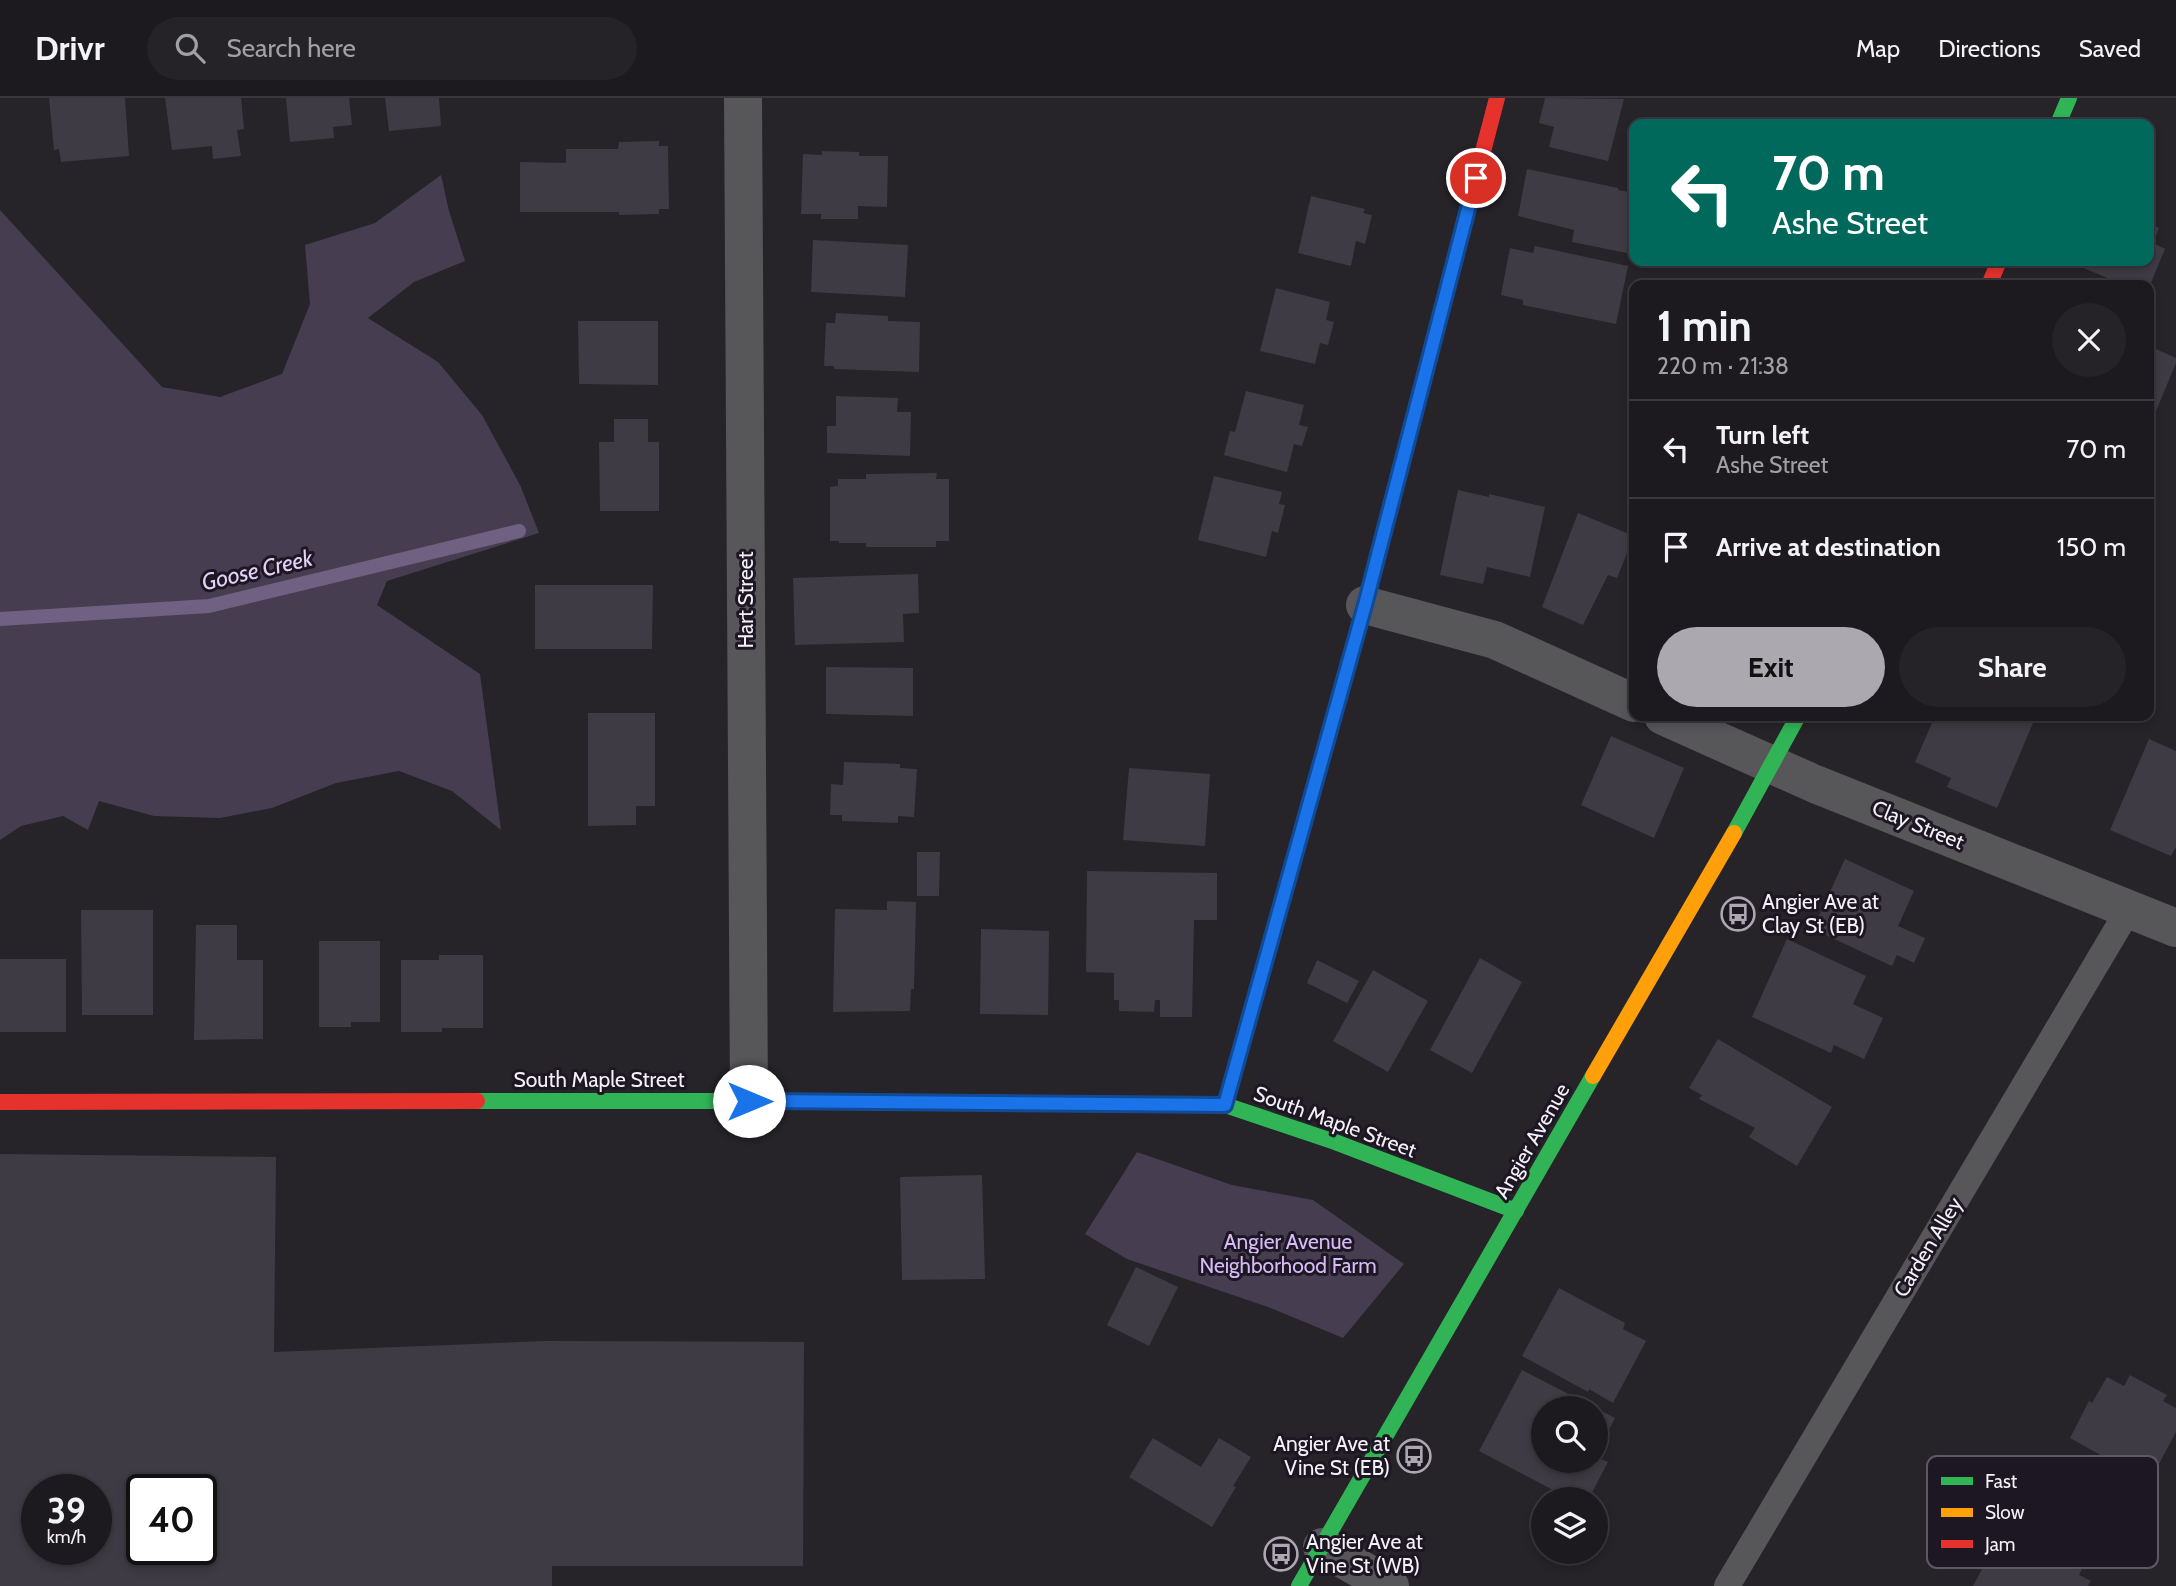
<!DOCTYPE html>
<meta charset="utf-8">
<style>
:root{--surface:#1c1a1f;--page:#252328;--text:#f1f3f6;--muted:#a0a1a4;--line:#3a383d;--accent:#aca8b0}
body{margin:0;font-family:Cabin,sans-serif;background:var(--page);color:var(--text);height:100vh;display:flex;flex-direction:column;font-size:26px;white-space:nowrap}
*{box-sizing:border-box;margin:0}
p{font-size:23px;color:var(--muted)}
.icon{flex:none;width:38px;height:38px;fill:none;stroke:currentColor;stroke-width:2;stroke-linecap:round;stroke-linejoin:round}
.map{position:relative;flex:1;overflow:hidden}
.sheet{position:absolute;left:1629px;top:182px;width:525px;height:441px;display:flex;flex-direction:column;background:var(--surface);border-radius:14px;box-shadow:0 4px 10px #0003,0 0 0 2px var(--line)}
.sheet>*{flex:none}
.hud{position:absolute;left:1629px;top:21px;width:525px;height:147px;border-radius:14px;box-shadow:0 4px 10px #0003,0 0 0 2px var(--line);background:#00695c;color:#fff;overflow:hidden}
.controls{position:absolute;left:1531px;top:1298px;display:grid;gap:14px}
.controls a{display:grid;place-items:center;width:77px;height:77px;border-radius:50%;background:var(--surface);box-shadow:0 4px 10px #0003,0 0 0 2px var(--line);font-size:35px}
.speed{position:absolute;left:21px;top:1376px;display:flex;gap:14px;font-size:35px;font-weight:700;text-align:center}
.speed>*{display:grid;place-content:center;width:91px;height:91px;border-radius:50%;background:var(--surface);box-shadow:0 4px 10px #0003,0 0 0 2px var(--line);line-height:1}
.speed small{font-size:18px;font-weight:400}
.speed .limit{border:4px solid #111;border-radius:10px;background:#fff;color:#111}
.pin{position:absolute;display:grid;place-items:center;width:60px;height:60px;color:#fff;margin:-30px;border:4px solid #fff;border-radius:50%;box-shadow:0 2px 7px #0007}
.me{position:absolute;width:77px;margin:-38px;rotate:90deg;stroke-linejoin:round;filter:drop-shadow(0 0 5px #0008)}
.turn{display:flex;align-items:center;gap:24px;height:147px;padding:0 28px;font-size:32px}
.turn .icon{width:91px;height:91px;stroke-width:2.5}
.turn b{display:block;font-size:49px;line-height:60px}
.round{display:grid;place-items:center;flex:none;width:74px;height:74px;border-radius:37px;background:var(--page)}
.summary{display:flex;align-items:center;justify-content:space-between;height:119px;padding:0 28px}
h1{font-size:42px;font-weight:800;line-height:52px}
.primary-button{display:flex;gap:14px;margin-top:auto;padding:14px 28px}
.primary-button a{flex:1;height:80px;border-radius:42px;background:var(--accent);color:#111;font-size:28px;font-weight:800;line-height:80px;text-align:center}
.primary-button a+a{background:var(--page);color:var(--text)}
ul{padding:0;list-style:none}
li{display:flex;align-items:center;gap:21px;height:98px;padding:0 28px;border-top:2px solid var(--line)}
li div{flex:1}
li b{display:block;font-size:26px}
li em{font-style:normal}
header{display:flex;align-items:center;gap:42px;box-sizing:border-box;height:98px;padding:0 35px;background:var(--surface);border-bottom:2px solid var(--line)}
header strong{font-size:33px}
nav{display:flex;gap:38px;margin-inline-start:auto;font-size:24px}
.search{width:490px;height:63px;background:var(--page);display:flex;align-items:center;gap:18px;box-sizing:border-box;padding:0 24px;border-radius:38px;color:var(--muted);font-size:26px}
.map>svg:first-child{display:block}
.green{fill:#463d51}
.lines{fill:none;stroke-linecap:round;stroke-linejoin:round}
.stream{stroke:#706081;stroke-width:14}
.building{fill:#3f3b44;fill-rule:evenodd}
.lane{stroke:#575659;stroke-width:26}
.street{stroke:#575659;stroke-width:38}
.fast{stroke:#30b455;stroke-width:16}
.slow{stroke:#ff9f0a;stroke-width:16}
.jam{stroke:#e5322d;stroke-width:16}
.route-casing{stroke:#114b97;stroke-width:18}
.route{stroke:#1a73e8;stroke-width:12}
.labels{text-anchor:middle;stroke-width:6;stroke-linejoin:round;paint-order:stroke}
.street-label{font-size:21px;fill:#f4f0f9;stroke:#1d1723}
.poi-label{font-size:21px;fill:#f4f0f9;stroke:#1d1723;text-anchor:start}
.park-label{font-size:21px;fill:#d7baf7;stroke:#1d1723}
.water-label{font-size:23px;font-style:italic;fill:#e3d2f7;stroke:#1d1723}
.key{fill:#1d1723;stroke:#5e5863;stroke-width:2}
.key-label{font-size:19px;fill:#f4f0f9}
</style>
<header>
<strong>Drivr</strong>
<div class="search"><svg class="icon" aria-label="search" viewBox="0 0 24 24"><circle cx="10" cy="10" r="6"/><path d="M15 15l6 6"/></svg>Search here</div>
<nav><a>Map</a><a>Directions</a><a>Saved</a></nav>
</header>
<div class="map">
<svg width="2176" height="1488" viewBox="0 0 2176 1488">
<rect width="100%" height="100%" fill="#262329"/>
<!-- green -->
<path class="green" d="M441,77L449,113L465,163L414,184L368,220L438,264L482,317L520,387L539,435L387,483L377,507L480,576L501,732L452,693L399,673L336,685L272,710L220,720L154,718L99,703L88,732L63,718L21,728L0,742V112L162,289L220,299L282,276L310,206L305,147L375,125Z
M1137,1054L1232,1087L1313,1102L1404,1166L1343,1240L1268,1209L1127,1161L1085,1136Z"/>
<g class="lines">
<!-- stream -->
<path class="stream" d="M0,521L209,508L519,433"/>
</g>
<!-- building -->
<path class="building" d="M49,0H125L129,58L61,64L59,51L54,52Z
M165,0H241L244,31L237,32L241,58L213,61L212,48L172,52Z
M286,0H349L352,27L333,29L334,40L290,44Z
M385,0H439L441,28L389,33Z
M1545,0L1624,1L1608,63L1549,49L1554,29L1539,25Z
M659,43V48H668L669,111H659V116L619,117V114H520V64L566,65V51H618L619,44Z
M822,53L859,54V58H888L887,109L858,108V121H821V116H801L803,56L822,57Z
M1527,71L1618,90V92L1634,95V140L1632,156L1572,144L1574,132L1518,118Z
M1311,98L1365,111L1363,115L1372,117L1365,146L1356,143L1351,168L1298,155Z
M2149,126L2159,130L2153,145L2165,151L2150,187H2124L2067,163H2149Z
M813,142L908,147L905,199L811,194Z
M1535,148L1628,168L1616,226L1523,207V202L1501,197L1510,150L1533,155Z
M1276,190L1330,204L1326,222L1334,224L1328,247L1320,245L1315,266L1260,253Z
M836,215L888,218V223L920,224L919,274L834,271V268H824L826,225H835Z
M578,223H658V287L579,286Z
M2149,248L2176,260V265L2156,313L2149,310Z
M1246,293L1304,307L1299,327L1308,329L1302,348L1294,346L1287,374L1224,357L1230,333L1235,334Z
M836,298L898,300L897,314H911L910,358L827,355V328H836Z
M614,321H648V344H659V413H600L599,344H614Z
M937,375L936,381H949V443H936V449H866V445H839V443H830V389L838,388V381H866V376Z
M1214,378L1282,394L1279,406L1285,407L1278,435L1272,433L1266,459L1198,442Z
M1458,392L1489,399V396L1545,409L1530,479L1487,469L1483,486L1440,477Z
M1578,415L1634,438L1617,480L1608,477L1583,527L1542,509Z
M918,476L919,515L903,516L904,544L795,547L793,480Z
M535,487H653L652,551H535Z
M826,569L913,570V618L826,616Z
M588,615H655V708H636V727L588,728Z
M1935,618H2036L1997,710L1947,689L1951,680L1915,664Z
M1611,638L1684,670L1654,740L1581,707Z
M2149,641L2176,653V749L2171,758L2110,732Z
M844,664L900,666V670L917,671L914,719L898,718V725L842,723V717H830L831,686L843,687Z
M1129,670L1210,676L1205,748L1123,742Z
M917,754H940L939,798H917Z
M1845,761L1914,793L1898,828L1925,840L1914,865L1897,857L1892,868L1813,831Z
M1087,773L1217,775V822H1194L1192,919H1160V902H1155L1154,914L1119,913V902H1114V875L1086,874Z
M887,803L916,804L914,891H911L910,913L833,914L835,811L887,812Z
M81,812H153V917H82Z
M196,827H237V862H263V941L194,942Z
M981,831L1049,833L1048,917L980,916Z
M1787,841L1866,878L1853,906L1883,920L1864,961L1834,947L1831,955L1752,919Z
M319,843H380V924H351V929H319Z
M439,857H483V930H442V934H401V862H439Z
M1480,860L1522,884L1472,975L1430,952Z
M0,861H66V934H0Z
M1317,862L1359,883L1347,905L1307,885Z
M1373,872L1428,903L1388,974L1333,943Z
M1718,941L1832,1009L1797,1068L1749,1039L1755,1030L1699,1001L1702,997L1689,990Z
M0,1056L276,1059L274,1254L544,1243L804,1244L803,1468H552V1488H0ZM37,1391H96V1451H37ZM142,1391H201V1451H142Z
M982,1077L985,1181L902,1182L900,1079Z
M1136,1169L1178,1189L1149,1248L1107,1227Z
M1559,1190L1625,1225L1623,1231L1646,1243L1613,1305L1589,1291L1588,1294L1522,1258Z
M1522,1272L1615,1320L1596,1357V1311H1544V1363H1596V1359L1608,1364L1588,1402L1576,1396L1572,1402L1479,1353Z
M2130,1277L2167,1297L2163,1303L2176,1310V1334L2152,1379L2139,1372L2136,1377L2070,1340L2089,1303L2092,1305L2107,1279L2124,1288Z
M1153,1340L1201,1369L1219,1340L1251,1359L1233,1388L1236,1389L1212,1429L1129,1379Z
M2002,1434L2018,1443L2021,1438L2082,1471L2079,1477L2091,1483L2088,1488H1973Z"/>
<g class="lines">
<!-- lane -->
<path class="lane" d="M1727,1488L2129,811"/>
<!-- street -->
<path class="street" d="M743,0L749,1003
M1365,507L1495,542L1634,605
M1663,618L1815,686L2176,830
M1322,1449L1390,1488"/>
<!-- fast -->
<path class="fast" d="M2058,26L2069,0
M1734,735L1798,618
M477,1003H795
M1030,1005L1225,1007L1335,1044L1516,1113
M1225,1007L1365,507L1409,336
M1299,1488L1593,978"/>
<!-- slow -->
<path class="slow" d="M1593,978L1734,735"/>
<!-- jam -->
<path class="jam" d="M1989,187L1999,163
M1409,336L1497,0
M795,1003L1030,1005
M0,1004L477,1003"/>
</g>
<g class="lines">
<defs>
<path id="route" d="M749,1003L1225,1007L1365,507L1476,80"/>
</defs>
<!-- route casing -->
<use href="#route" class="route-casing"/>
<!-- route -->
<use href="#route" class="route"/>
</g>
<!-- icons -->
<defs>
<symbol id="bus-ring" viewBox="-11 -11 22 22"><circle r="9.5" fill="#1d1723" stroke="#aca8b0" stroke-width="1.5"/><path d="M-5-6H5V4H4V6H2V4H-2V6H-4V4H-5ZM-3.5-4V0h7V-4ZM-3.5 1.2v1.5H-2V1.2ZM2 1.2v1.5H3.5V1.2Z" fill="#aca8b0"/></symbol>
</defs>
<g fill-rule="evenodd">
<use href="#bus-ring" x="1719" y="797" width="38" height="38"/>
<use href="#bus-ring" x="1395" y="1339" width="38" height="38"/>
<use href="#bus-ring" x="1262" y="1437" width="38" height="38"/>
</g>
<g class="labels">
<!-- street labels -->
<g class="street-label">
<text transform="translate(746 502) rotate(-90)" y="7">Hart Street</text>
<text transform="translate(1918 727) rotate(22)" y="7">Clay Street</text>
<text x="599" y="989">South Maple Street</text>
<text transform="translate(1335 1024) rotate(20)" y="7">South Maple Street</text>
<text transform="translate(1532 1043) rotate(-60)" y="7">Angier Avenue</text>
<text transform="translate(1928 1149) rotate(-59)" y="7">Carden Alley</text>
</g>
<!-- poi labels -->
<g class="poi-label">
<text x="1762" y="811">Angier Ave at<tspan x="1762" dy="24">Clay St (EB)</tspan></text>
<text x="1390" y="1353" text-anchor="end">Angier Ave at<tspan x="1390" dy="24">Vine St (EB)</tspan></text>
<text x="1306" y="1451">Angier Ave at<tspan x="1306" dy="24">Vine St (WB)</tspan></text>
</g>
<!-- park labels -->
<g class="park-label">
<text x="1288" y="1151">Angier Avenue<tspan x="1288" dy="24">Neighborhood Farm</tspan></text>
</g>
<!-- water labels -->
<g class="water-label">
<text transform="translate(257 472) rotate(-13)" y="8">Goose Creek</text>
</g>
</g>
<!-- legend -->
<rect x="1927" y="1358" width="231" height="112" rx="10" class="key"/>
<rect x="1941" y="1379" width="32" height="8" fill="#30b455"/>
<rect x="1941" y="1410" width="32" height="9" fill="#ff9f0a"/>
<rect x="1941" y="1442" width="32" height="8" fill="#e5322d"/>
<g class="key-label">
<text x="1985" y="1390">Fast</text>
<text x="1985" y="1421">Slow</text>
<text x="1985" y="1453">Jam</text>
</g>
</svg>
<div class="controls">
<a><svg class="icon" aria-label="search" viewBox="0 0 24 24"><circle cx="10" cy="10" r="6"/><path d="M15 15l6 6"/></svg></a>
<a><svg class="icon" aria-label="layers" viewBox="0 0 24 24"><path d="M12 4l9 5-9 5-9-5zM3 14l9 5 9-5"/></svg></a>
</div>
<div class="speed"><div>39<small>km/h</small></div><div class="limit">40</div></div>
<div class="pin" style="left:1476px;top:80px;background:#d93025"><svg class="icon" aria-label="arrive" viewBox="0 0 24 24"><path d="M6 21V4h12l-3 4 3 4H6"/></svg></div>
<svg class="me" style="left:749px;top:1003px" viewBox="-20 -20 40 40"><circle r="19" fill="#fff"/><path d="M0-13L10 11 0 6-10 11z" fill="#1a73e8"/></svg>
<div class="hud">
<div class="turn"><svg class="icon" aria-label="left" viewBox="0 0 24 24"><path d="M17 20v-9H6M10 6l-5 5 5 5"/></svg><div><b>70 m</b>Ashe Street</div></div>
</div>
<section class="sheet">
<div class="summary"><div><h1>1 min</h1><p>220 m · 21:38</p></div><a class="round"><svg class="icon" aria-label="close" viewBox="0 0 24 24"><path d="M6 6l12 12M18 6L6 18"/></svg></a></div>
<ul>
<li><svg class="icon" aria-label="left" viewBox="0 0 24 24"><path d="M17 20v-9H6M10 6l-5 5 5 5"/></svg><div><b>Turn left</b><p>Ashe Street</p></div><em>70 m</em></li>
<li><svg class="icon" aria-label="arrive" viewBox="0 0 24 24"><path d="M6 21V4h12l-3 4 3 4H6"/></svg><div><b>Arrive at destination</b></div><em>150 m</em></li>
</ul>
<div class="primary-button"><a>Exit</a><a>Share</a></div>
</section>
</div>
